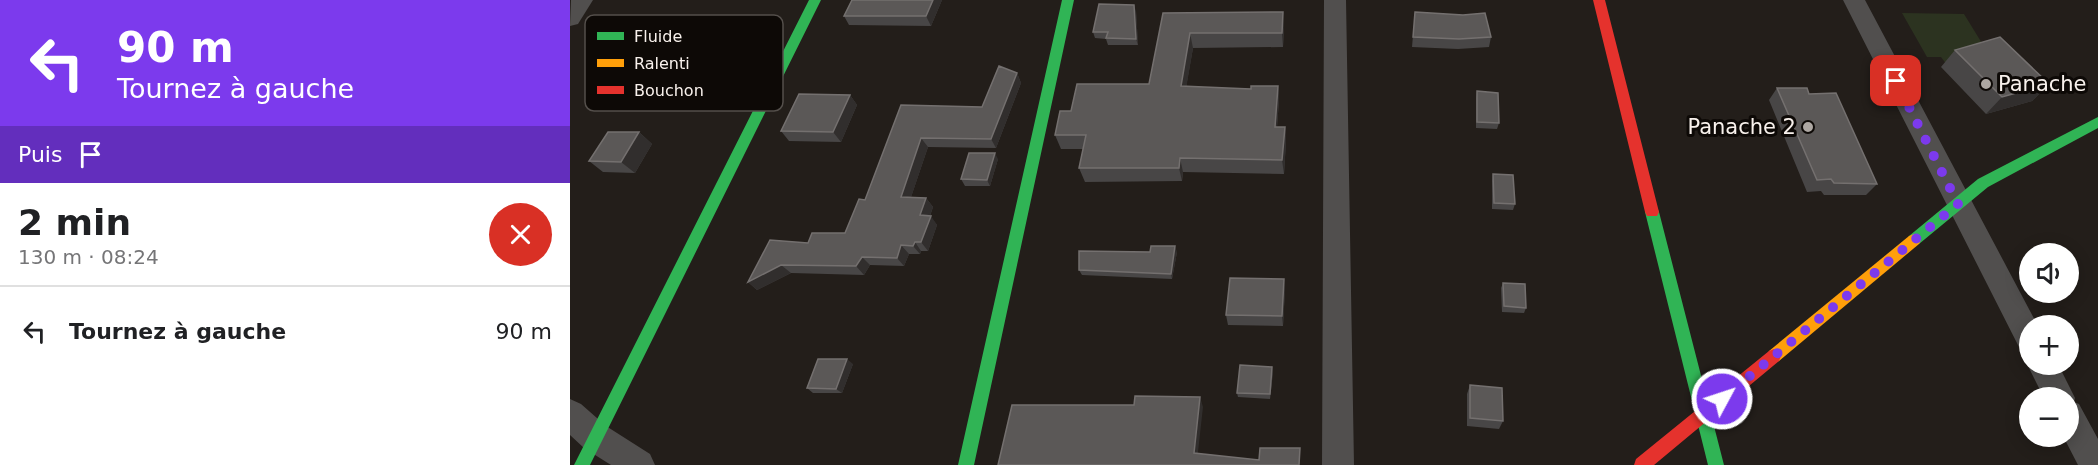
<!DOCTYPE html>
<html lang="fr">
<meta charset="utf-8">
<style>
:root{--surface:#fff;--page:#f2f2f2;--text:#202124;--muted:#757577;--line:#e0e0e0}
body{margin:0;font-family:"DejaVu Sans",sans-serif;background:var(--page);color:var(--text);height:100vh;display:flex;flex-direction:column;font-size:22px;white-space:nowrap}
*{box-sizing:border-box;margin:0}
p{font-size:20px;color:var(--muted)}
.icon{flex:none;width:33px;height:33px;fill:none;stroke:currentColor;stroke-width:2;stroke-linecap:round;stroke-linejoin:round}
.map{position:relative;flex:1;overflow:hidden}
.details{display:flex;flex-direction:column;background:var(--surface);width:570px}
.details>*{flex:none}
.top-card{background:#7c3aed;color:#fff;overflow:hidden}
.tools{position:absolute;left:1449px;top:243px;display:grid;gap:12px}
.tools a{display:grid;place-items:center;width:60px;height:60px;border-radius:50%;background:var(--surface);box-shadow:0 3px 15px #0003;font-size:30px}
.pin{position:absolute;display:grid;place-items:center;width:51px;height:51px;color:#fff;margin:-26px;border-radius:12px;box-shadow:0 3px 9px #0006}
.me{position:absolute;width:66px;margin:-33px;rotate:50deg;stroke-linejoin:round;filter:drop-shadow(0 0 4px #0008)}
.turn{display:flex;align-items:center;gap:21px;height:126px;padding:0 18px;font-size:27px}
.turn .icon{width:78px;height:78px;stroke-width:2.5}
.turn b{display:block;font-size:42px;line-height:51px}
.then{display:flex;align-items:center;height:57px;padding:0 18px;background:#0003;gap:12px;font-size:22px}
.round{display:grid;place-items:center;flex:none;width:63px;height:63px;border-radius:32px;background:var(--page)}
.overview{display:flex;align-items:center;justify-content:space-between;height:102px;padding:0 18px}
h1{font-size:36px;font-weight:700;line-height:45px}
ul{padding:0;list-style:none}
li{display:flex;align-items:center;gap:18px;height:90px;padding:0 18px;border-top:2px solid var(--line)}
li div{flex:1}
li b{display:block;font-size:22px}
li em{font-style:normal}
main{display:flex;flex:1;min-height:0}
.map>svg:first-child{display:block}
.green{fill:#2c3320}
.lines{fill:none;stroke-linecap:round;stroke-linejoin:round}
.street{fill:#514f4e;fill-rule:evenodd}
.fast{fill:#30b455;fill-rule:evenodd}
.slow{fill:#ff9f0a;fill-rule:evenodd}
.jam{fill:#e5322d;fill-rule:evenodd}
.wall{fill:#484646}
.shaded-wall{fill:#312e2d}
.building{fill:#5b5857;stroke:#74706f;stroke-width:1.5}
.route{stroke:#7c3aed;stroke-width:10;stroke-dasharray:0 18}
.poi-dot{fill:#ada7a2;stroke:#0d0906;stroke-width:2}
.labels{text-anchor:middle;stroke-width:6;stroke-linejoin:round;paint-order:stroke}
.poi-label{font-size:21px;fill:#f8f1ec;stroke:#0d0906;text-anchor:start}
.key{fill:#0d0906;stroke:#544f4b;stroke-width:1.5}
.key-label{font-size:16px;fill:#f8f1ec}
</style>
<main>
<section class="details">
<div class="top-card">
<div class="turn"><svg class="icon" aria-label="left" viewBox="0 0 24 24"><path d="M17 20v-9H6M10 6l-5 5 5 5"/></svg><div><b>90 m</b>Tournez à gauche</div></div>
<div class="then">Puis<svg class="icon" aria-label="arrive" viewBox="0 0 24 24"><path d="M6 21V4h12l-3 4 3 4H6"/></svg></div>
</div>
<div class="overview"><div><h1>2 min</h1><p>130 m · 08:24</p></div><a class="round" style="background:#d93025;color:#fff"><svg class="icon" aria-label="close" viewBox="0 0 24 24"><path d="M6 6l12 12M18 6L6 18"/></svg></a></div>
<ul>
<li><svg class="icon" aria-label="left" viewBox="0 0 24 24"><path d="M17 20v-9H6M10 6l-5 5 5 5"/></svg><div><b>Tournez à gauche</b></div><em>90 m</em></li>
</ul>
</section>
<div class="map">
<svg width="1528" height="465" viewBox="0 0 1528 465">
<rect width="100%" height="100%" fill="#231e1a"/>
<!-- green -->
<path class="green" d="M1332,13L1394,14L1418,53L1390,54L1377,65L1371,57H1357Z"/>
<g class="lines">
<!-- street -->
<path class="street" d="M23,0L8,24L0,26L1,0Z
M754,0H776L784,465H752Z
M1273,0H1295L1468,326H1460V353L1450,349Z
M1460,359V364H1488L1505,398L1504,402L1509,404L1528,439V465H1508L1493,436H1498V398H1474L1457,364Z
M0,399L11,404L36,426L80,454L85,465H41L14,448L0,435Z"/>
<!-- fast -->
<path class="fast" d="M239,0H251L20,465H4Z
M492,0H504L404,465H388Z
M1528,117V128L1418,187L1349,244H1339L1337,240L1339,236L1408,179Z
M1082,207L1087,208L1089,212L1154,465H1138L1075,212L1077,208Z"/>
<!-- slow -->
<path class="slow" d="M1344,234L1349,236L1351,240L1349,244L1209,361L1204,363L1199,361L1197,356L1199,351L1339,236Z"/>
<!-- jam -->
<path class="jam" d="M1023,0H1035L1089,212L1087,216H1077L1075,212Z
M1204,349L1209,351L1211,356L1209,361L1084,465H1064L1066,459L1199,351Z"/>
</g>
<!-- wall -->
<path class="wall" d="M372,0L361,26L279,25L274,16Z
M566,11L568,45H538L536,39L525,38L523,32Z
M845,12L921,37L919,47L888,49L842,47Z
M593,13L714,27L713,47L623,48L616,87L681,89L708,86L709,100L707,127H715L716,141L714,174L613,172L612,181L515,182L509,168L513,149H491L485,135L501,111L579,84Z
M79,20L90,33L70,60L40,58L27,45Z
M1385,50L1479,84L1462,101L1416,114L1371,67Z
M108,59L120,71L103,98H76L64,86Z
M447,73L451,83L426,148L358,147L341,197L356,198L363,207L360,216L367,225L358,251H351L350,254H339L334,266L300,265L294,275L221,273L187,290L178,282L238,243L275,233L295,200L331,105L412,107Z
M1207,88L1239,94L1307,184L1296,195H1254L1251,191L1237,192L1199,100Z
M907,91L929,123L927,129L906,128V98Z
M280,95L287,105L271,142L219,141L211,131Z
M69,132L82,144L65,173L33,172L19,161Z
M428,159L420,186H395L391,179Z
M923,174L945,204L943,210L922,209V180Z
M607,252L602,279L512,275L509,270Z
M933,283L956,308L954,313L932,312L931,288Z
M715,289L713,326L658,325L656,315Z
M283,364L272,393H243L237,388Z
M703,372L700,399L668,397L667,393Z
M900,385L933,421L929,429L897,426V394Z"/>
<!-- shaded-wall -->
<path class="shaded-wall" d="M363,0H372L361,26L356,16Z
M564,5L566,11L568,45L566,39Z
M713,12L714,27L713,47L712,33Z
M79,20L90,33L70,60L58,47Z
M620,33L623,48L614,101L611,86Z
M108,59L120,71L103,98L91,86Z
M447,73L451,83L426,148L421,139Z
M1479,84L1462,101L1416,114L1432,97Z
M708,86L709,100L706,141L705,127Z
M280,95L287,105L271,142L263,132Z
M715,127L716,141L714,174L712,160Z
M69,132L82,144L65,173L51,162Z
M351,138L358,147L338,206L331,197Z
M425,153L428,159L420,186L417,180Z
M610,158L613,172L612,181L609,168Z
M356,198L363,207L357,224L350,215Z
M361,216L367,225L358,251L351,242Z
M345,242L351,251L350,254L343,246Z
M331,245L339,254L334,266L327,258Z
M605,246L607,252L602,279L601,274Z
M292,257L300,265L294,275L286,266Z
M211,265L221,273L187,290L178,282Z
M714,279L715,289L713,326L712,316Z
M277,359L283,364L272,393L266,389Z
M702,367L703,372L700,399V394Z
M630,397L633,407L627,461L624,453Z"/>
<!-- building -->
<path class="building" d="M282,0H363L356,16H274Z
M529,4L564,5L566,39L536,38L538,32H523Z
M713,12L712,33H620L611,86L681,89V86H708L705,127H715L712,160L610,158L609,168H509L516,135H485L490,111H501L507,84H579L593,13Z
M845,12L893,15L915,13L921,37L889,39L843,37Z
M1430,37L1479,84L1432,97L1385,50Z
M429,66L447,73L421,139L351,138L331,197L356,198L350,215L361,216L351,242H345L343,246L331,245L327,258L292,257L286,266L211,265L178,282L200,240L238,243L242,233H275L289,199L295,200L331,105L412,107Z
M1207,88H1237L1239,94L1266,93L1307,184L1264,183L1261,179L1247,180Z
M907,91L928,93L929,123L907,122Z
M229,94L280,95L263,132L211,131Z
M38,132H69L51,162L19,161Z
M399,153H425L417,180L391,179Z
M923,174L943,175L945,204L924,203Z
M581,246H605L601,274L509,270V251L580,252Z
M660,278L714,279L712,316L656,315Z
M933,283L955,284L956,308L934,306Z
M248,359H277L266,389L237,388Z
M670,365L702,367L700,394L667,393Z
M900,385L932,388L933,421L900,418Z
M565,396L630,397L624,453L689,460L690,448H730L729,465H428L442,405H564Z"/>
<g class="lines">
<!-- route -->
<path class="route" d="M1152,399L1388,204L1326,81"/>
</g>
<!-- markers -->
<g class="poi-dot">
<circle cx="1416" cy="84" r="6"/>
<circle cx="1238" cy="127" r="6"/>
</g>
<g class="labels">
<!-- poi labels -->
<g class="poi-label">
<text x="1428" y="91">Panache</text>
<text x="1226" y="134" text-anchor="end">Panache 2</text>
</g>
</g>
<!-- legend -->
<rect x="15" y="15" width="198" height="96" rx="9" class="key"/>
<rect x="27" y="32" width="27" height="8" fill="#30b455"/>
<rect x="27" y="59" width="27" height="8" fill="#ff9f0a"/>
<rect x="27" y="86" width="27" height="8" fill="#e5322d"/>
<g class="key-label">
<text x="64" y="42">Fluide</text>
<text x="64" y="69">Ralenti</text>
<text x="64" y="96">Bouchon</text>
</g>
</svg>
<div class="tools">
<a><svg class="icon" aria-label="sound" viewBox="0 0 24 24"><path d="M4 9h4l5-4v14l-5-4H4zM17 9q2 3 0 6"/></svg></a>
<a>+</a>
<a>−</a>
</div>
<div class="pin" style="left:1326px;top:81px;background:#d93025"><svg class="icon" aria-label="arrive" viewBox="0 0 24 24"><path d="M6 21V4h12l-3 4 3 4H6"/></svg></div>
<svg class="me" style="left:1152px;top:399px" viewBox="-20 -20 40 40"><circle r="17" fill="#7c3aed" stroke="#fff" stroke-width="3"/><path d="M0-11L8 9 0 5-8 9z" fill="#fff"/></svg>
</div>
</main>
